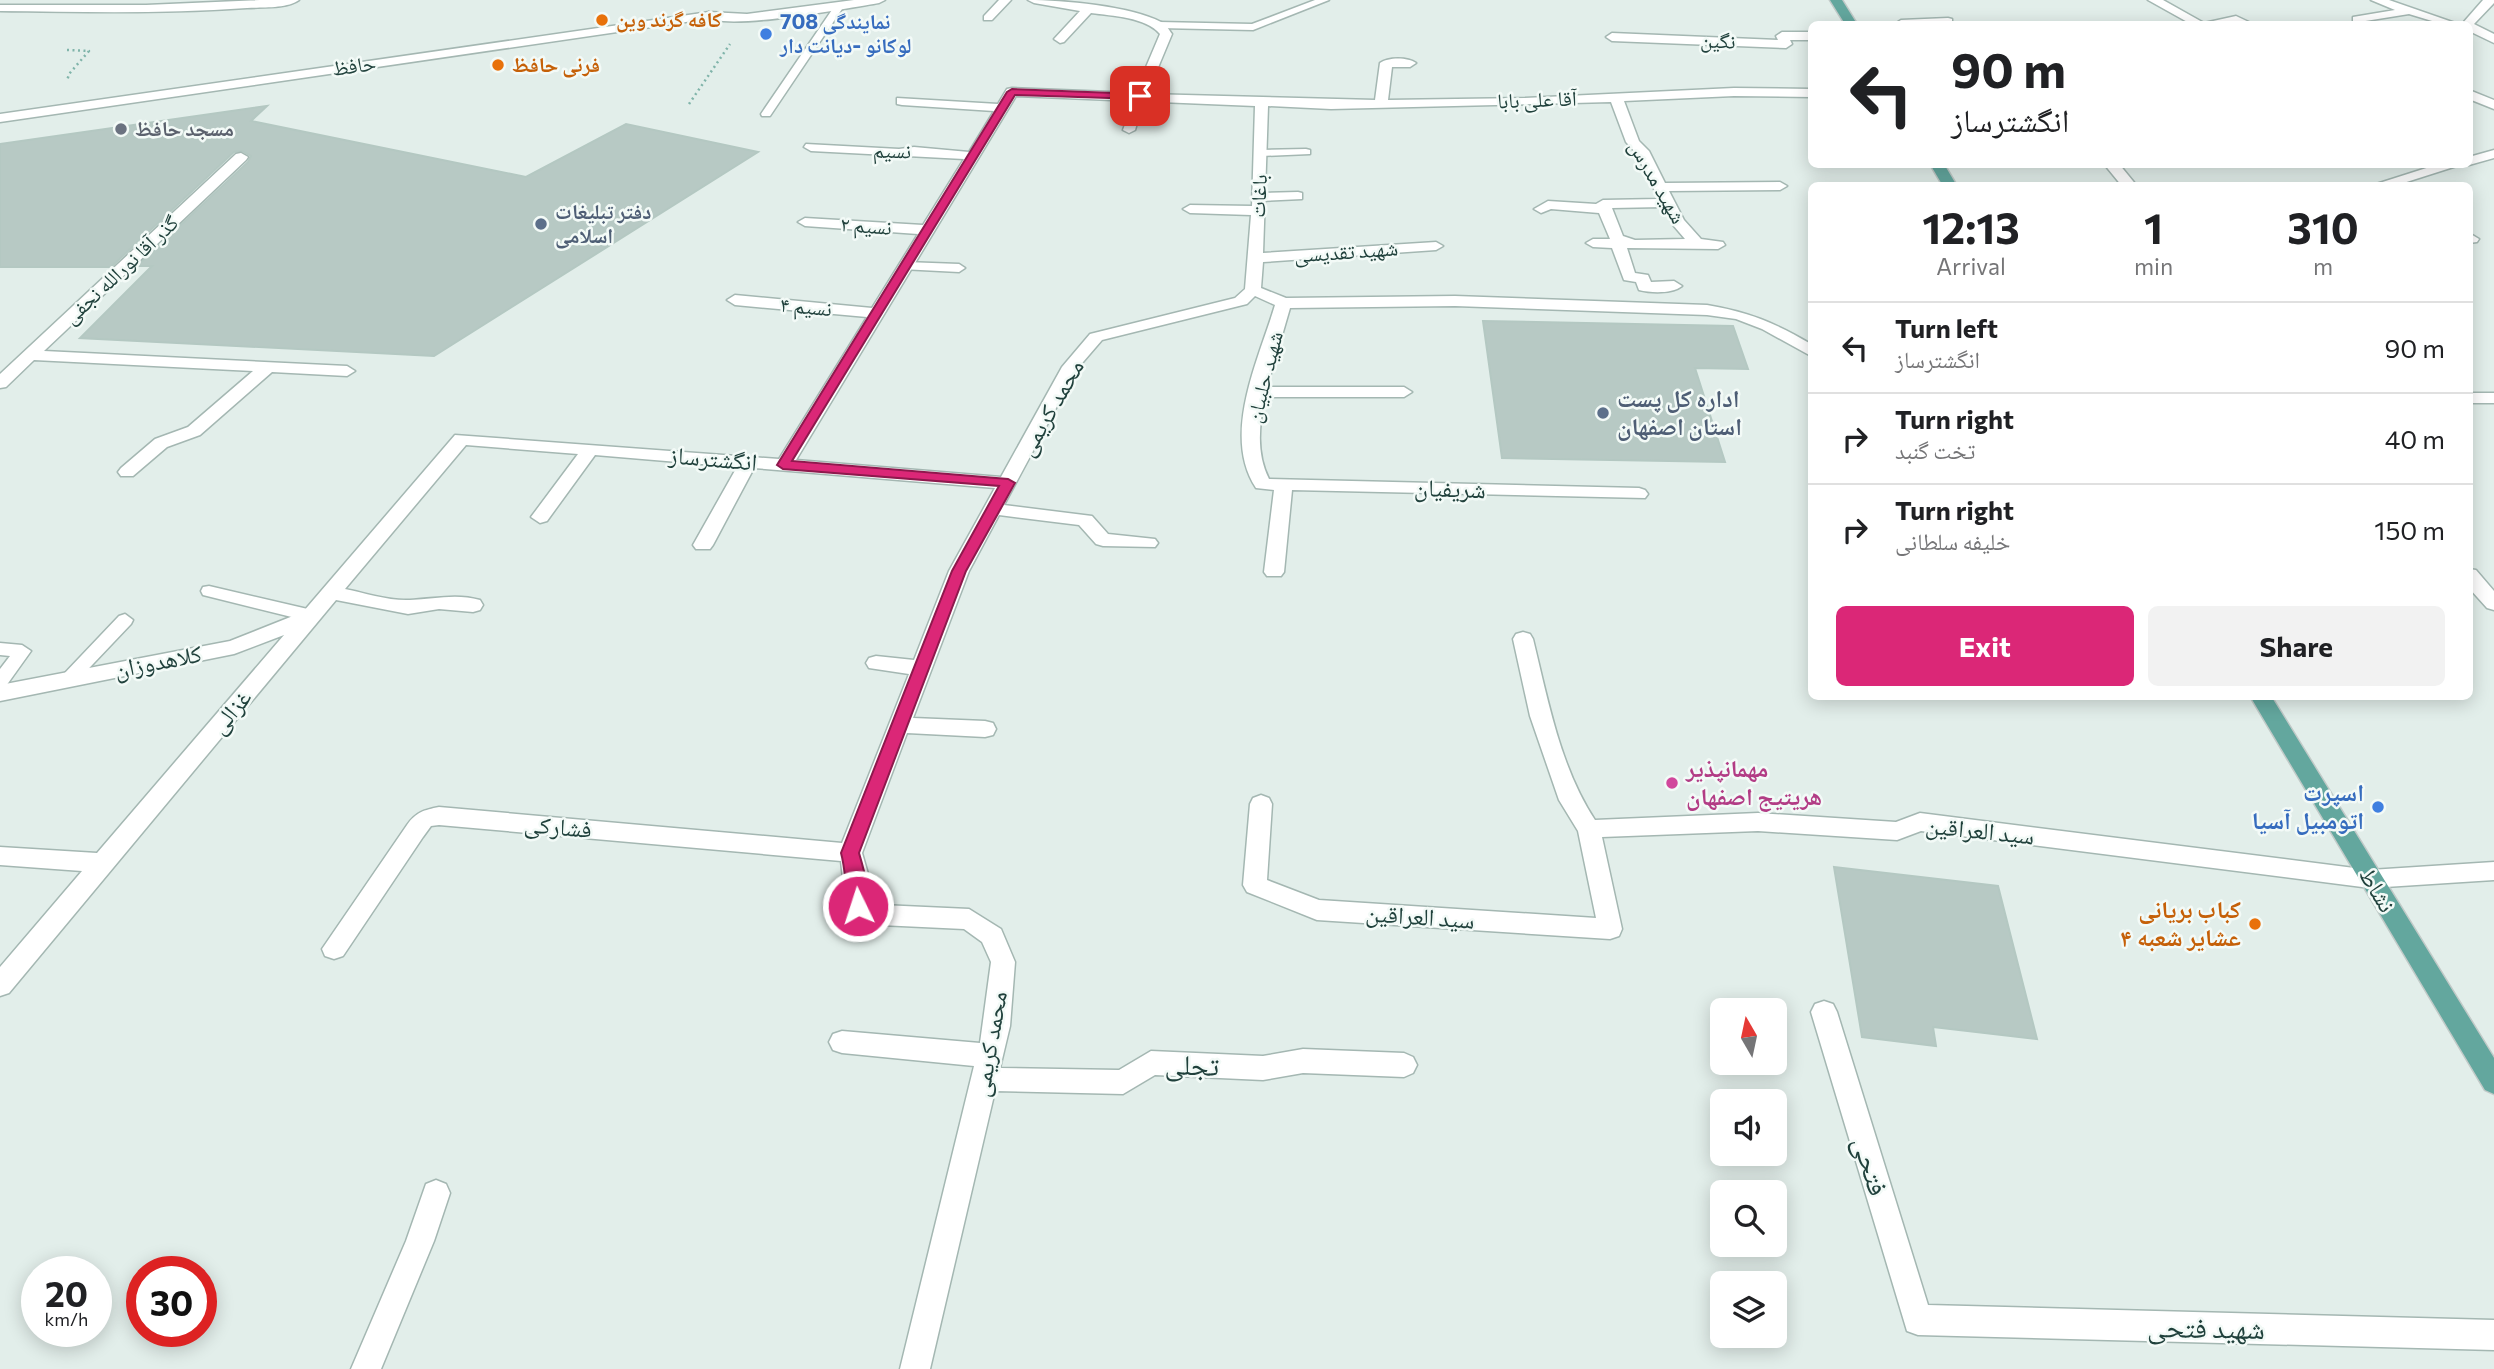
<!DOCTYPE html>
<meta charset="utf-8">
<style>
:root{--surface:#fff;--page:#f2f2f2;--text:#202124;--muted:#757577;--line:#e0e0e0;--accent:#db2777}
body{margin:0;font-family:Commissioner,"Noto Naskh Arabic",sans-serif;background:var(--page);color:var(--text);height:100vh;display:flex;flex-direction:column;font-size:26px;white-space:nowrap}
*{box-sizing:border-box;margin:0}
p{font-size:23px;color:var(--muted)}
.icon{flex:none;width:38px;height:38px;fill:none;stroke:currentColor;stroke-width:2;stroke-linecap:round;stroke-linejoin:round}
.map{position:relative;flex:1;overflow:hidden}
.details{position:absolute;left:1808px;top:182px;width:665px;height:518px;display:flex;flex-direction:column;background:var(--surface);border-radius:10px;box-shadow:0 4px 18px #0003}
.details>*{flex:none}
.banner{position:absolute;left:1808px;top:21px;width:665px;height:147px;border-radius:10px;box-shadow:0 4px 18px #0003;background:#fff;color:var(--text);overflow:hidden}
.needle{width:46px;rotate:351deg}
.fabs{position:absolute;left:1710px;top:998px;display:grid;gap:14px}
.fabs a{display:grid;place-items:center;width:77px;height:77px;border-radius:10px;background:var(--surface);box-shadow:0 4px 18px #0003;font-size:35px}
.speed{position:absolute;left:21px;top:1256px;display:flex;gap:14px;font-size:35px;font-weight:700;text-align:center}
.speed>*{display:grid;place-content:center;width:91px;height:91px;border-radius:50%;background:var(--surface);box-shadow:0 4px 18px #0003;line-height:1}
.speed small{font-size:18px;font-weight:400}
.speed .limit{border:10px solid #d22;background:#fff;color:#111}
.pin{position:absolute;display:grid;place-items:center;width:60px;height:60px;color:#fff;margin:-30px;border-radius:14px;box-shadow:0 4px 10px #0006}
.me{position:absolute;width:77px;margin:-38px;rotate:356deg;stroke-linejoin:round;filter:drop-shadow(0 0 5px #0008)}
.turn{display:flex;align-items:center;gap:24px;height:147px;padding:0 28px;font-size:32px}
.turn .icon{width:91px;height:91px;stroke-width:2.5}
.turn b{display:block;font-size:49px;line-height:60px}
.eta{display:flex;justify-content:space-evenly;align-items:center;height:119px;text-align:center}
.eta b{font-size:42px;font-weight:700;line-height:49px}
.button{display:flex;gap:14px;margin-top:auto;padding:14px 28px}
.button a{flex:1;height:80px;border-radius:10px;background:var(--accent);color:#fff;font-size:28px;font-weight:700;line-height:80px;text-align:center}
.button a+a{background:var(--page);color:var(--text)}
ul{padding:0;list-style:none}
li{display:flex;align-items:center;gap:21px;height:91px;padding:0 28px;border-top:2px solid var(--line)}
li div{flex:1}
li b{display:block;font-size:26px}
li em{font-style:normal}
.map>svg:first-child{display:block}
.building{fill:#b7c9c4;stroke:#b4c8c2;stroke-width:2}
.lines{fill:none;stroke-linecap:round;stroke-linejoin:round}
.service-casing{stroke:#a4b7b2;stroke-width:3}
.minor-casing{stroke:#a4b7b2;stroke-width:3}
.tertiary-casing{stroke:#a4b7b2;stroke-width:3}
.primary-casing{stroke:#c1cac8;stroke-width:3}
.path{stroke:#80b4aa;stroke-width:2.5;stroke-dasharray:2 3.5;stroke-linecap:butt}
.service{fill:#fff;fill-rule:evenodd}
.minor{fill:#fff;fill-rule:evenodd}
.tertiary{fill:#fff;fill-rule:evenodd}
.primary{fill:#63a79e;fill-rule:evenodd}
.route{fill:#db2777;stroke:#8e194d;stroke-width:2}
.food-dot{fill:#e8710a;stroke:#f3faf7;stroke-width:2.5}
.shop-dot{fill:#3f7fe0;stroke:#f3faf7;stroke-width:2.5}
.worship-dot{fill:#6b7280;stroke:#f3faf7;stroke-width:2.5}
.service-dot{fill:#5c6f8a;stroke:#f3faf7;stroke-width:2.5}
.hotel-dot{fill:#d1479c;stroke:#f3faf7;stroke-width:2.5}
.labels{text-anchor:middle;stroke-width:5;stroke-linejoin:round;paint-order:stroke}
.far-food-label{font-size:21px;font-weight:bold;fill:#c56008;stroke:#f3faf7;text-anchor:start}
.far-shop-label{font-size:21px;font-weight:bold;fill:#366cbe;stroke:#f3faf7;text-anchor:start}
.far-street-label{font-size:21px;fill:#20413c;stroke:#f3faf7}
.far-worship-label{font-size:21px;font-weight:bold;fill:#5b616d;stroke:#f3faf7;text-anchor:start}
.far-service-label{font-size:21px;font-weight:bold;fill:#4e5e75;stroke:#f3faf7;text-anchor:start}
.service-label{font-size:24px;font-weight:bold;fill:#4e5e75;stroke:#f3faf7;text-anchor:start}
.street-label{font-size:24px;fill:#20413c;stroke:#f3faf7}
.hotel-label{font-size:24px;font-weight:bold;fill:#b23c85;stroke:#f3faf7;text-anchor:start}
.shop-label{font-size:24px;font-weight:bold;fill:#366cbe;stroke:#f3faf7;text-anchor:end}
.food-label{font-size:24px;font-weight:bold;fill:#c56008;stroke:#f3faf7;text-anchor:end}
.near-street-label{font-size:28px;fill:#20413c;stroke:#f3faf7}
</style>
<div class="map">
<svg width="2494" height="1369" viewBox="0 0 2494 1369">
<rect width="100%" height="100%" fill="#e2eeea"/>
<!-- building -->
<path class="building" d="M267,106L251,121L526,177L626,124L758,152L434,356L80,338L152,266H137L248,162L251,156L242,151L234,152L111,267H0V144Z
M1483,321L1733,326L1748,369L1695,368L1725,462L1502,458Z
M1834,867L1998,886L2037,1039L1933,1027L1936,1046L1862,1037Z"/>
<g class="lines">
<defs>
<path id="service" d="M1315,0H1329L1253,30L1159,28L1154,25L1159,22L1252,24Z
M836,4L844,6L770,116H762L761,114Z
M1136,94L1145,96L1135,130L1129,133L1123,130Z
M1306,149L1310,150V154L1261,156L1255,153L1261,150Z
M1298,192L1302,193V199L1259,201L1253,197L1259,193Z
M905,262L959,264L965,268L959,272L901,269V263Z
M209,586L312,610L320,616L312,622L203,595L201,591L203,587Z
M125,614L133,620L131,624L74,684H62L59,680L62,676L119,616Z
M0,643L22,645L31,651L6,686L0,688V669L10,656L0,655Z"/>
<path id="minor" d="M260,0H299C287,9 261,7 247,8C165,14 82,12 0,11V5H146Z
M999,0H1011L992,20H984V16Z
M1028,0C1063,0 1130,6 1161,22C1166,24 1169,30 1172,34L1147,94L1375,100L1380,63C1388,57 1408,57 1416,63L1410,67H1392L1388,100L1525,98L1734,88L1811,89V97L1734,96L1624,101L1639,141L1649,151L1665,183L1780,182L1787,186L1780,190L1669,191L1684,220L1701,239L1723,242L1725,245L1718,249L1627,248L1635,273L1648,275L1651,282L1674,281L1682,286C1672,294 1651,293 1639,290L1636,282L1624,280L1612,248L1593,247L1586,243L1593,239H1610L1599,213L1551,209L1541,213L1534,209L1548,201L1596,204L1603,200L1659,199L1636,153L1626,142L1611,102L1331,109L1268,106L1263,253L1436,242L1443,246L1436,250L1263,262L1261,288L1286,298L1455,296L1707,305C1749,312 1775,323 1811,344V356L1762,329L1736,319L1707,315L1455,306L1290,308L1267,387H1404L1412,392L1404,397H1265C1259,425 1256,453 1269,479L1639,488L1645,490L1648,494L1645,498L1292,490L1284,572L1281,576H1267L1264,572L1274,490L1256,488C1221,435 1259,359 1275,305L1255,296L1247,304L1102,340L1077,369L1004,505L1092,516L1108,534L1155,539L1158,543L1155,547L1103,546L1096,544L1079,525L999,515L969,571L913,718L985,721L993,723L996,729L993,735L985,737L907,733L862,853L868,874L870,900L882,905L969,909L1001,929L1015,962L1010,1026L1000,1068L1119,1070L1151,1051L1263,1056L1303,1049L1404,1053L1413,1057L1417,1065L1413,1073L1404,1077L1303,1073L1263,1080L1155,1075L1123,1094L995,1091L930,1369H900L974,1066L842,1053L833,1050L829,1042L833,1034L842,1031L980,1043L991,962L982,942L964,929L880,925L849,913L846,906L841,861L439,825L431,826L423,837L343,956L334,959L325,956L322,949L407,825C416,812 424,810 439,807L842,843L909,674L869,668L866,663L869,658L876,656L914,660L949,571L995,488L754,468L713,545L710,549H696L693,545L737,467L595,455L547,521L540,523L531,517L578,454L466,445L345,589C365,593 389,601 410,600C434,599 456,593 480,600L483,605L480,610L473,612L439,609L408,614L336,600L9,993L0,996V967L82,871L0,865V847L97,853L284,635L234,654L0,701V685L230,641L303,612L455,435L779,459L867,317L735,305L727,300L735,295L872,308L918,234L805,226L798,222L805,218L923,225L964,159L811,151L804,147L806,144L899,149L914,147L969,152L994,111L902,105L897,104V98L998,104L1007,89L1012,88L1135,93L1160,34C1146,17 1112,16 1091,13L1064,42L1060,43L1054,39L1080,11L1034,3ZM1016,96L1255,106L1252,206L1190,205L1183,209L1190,213L1251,215L1245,289L1235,298L1090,334L1062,367L1001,477L796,460ZM1663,207L1673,225L1685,239L1635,240L1623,236L1612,208Z
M2148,0H2163L2204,23L2236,16L2253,24H2191Z
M2371,0H2389L2458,24H2442L2409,14L2353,23V17L2395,10Z
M2483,0H2494V3L2474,24L2494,34V43L2469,31V24H2462Z
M709,12L713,14V18L0,122V114Z
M1948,18L1952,19V24H1895L1901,20Z
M1782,32H1811V40H1790L1792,44L1786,48L1612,41L1606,37L1612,33L1778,40L1776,36Z
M2469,90L2494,100V109L2469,99Z
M2494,150V158L2469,165L2466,164H2469V157Z
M241,153L248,157L246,160L44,351L347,366L355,371L347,376L272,372L200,435L167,447L133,476H121L118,472L121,468L155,439L188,427L253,371L34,360L6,387L0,388V374L236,154Z
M2104,164H2119L2137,186H2122Z
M2439,164H2463L2394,186H2370Z
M2469,233L2479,239L2477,242L2469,243Z
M2469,393H2494V403H2469Z
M2469,569L2476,570L2494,591V610L2487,608L2469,588Z
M1523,632L1530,634L1533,639C1548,700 1560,767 1595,820L1758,813L1896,822L1920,813L2370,870L2494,862V880L2370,888L1921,831L1897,840L1758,831L1602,837L1622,929L1619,936L1610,939L1317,920L1247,892L1243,885L1250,804L1253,798L1261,795L1269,798L1272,804L1267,880L1319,900L1596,918L1578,831L1559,800L1530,716L1513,639L1516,634Z
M1824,1001L1833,1004L1837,1012L1928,1305L2494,1320V1350L1918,1335L1907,1331L1811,1012L1815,1004Z
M436,1180L446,1184L450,1193L434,1241L381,1369H351L406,1241L426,1184Z"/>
<path id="tertiary" d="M854,0H885L879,3C848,8 724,32 703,16L709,12L747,14Z"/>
<path id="primary" d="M1830,0H1842L1857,24H1845Z
M1930,164H1944L1957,186H1943Z
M2250,696H2271L2494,1058V1094L2485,1090Z"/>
</defs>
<!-- service casing -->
<use href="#service" class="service-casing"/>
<!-- minor casing -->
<use href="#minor" class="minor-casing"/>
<!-- tertiary casing -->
<use href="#tertiary" class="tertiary-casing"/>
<!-- primary casing -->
<use href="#primary" class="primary-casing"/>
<!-- path -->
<path class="path" d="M67,50L89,51L69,74L67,81
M689,104L730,44"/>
<!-- service -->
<use href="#service" class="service"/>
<!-- minor -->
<use href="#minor" class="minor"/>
<!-- tertiary -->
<use href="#tertiary" class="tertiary"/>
<!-- primary -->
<use href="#primary" class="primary"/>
</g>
<!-- route -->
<path class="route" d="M1012,89L1140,94L1145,96L1140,99L1015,95L792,461L1008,479L1015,483L966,571L859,853C864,870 872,896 864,912L858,914L851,912C846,900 846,870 841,853L952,571L999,486L783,469L777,465L1007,92Z"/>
<!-- markers -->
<g class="food-dot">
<circle cx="602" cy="20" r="7"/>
<circle cx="498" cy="65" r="7"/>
<circle cx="2255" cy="924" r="7"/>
</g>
<g class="shop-dot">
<circle cx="766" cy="34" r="7"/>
<circle cx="2378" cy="807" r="7"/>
</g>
<circle class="worship-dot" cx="121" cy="129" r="7"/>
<g class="service-dot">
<circle cx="541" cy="224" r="7"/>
<circle cx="1603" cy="413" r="7"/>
</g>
<circle class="hotel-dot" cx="1672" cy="783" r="7"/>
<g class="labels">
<!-- far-food labels -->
<g class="far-food-label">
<text x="616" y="27">کافه گرند وین</text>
<text x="512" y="72">فرنی حافظ</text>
</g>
<!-- far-shop labels -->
<g class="far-shop-label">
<text x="780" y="29">نمایندگی 708<tspan x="780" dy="24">لوکانو -دیانت دار</tspan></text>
</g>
<!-- far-street labels -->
<g class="far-street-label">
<text transform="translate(1718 41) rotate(3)" y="7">نگین</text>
<text transform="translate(354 66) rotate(-8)" y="7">حافظ</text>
<text transform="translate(1537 100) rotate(-2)" y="7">آقا علی بابا</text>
<text transform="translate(892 151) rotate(1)" y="7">نسیم</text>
<text transform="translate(1657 182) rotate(60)" y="7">شهید مدرس</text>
<text transform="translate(1259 196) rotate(-87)" y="7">باغات</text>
<text transform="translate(866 226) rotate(4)" y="7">نسیم ۲</text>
<text transform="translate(1346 252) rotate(-4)" y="7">شهید تقدیسی</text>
<text transform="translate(121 270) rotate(-43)" y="7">گذر آقا نورالله نجفی</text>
<text transform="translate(806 307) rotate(5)" y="7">نسیم ۴</text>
<text transform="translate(1265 377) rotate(-76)" y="7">شهید حلبیان</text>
</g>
<!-- far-worship labels -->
<g class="far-worship-label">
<text x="135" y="136">مسجد حافظ</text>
</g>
<!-- far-service labels -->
<g class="far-service-label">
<text x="555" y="219">دفتر تبلیغات<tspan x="555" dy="24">اسلامی</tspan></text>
</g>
<!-- service labels -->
<g class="service-label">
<text x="1617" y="407">اداره کل پست<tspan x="1617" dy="28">استان اصفهان</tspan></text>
</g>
<!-- street labels -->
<g class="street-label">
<text transform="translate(1051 408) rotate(-60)" y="8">محمد کریمی</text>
<text transform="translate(713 459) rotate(5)" y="8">انگشترساز</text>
<text transform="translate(1450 489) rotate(2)" y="8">شریفیان</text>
<text transform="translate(158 662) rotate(-11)" y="8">کلاهدوزان</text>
<text transform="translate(231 712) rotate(-50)" y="8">غزالی</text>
<text transform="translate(558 827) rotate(5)" y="8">فشارکی</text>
<text transform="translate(1980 831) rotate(6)" y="8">سید العراقین</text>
<text transform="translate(2377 890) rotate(59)" y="8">نشاط</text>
<text transform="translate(1420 917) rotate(4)" y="8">سید العراقین</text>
<text transform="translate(990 1044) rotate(-80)" y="8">محمد کریمی</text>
</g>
<!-- hotel labels -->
<g class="hotel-label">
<text x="1686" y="777">مهمانپذیر<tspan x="1686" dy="28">هریتیج اصفهان</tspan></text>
</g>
<!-- shop labels -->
<g class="shop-label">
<text x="2364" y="801">اسپرت<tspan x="2364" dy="28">اتومبیل آسیا</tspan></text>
</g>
<!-- food labels -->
<g class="food-label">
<text x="2241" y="918">کباب بریانی<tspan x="2241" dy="28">عشایر شعبه ۴</tspan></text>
</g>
<!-- near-street labels -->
<g class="near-street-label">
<text transform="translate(1192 1065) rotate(2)" y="10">تجلی</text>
<text transform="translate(1871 1166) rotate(73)" y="10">فتحی</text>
<text transform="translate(2206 1328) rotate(1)" y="10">شهید فتحی</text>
</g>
</g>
</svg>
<div class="fabs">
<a><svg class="needle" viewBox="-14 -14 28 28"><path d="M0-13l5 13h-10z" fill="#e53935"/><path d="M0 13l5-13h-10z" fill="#757577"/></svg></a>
<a><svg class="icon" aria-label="sound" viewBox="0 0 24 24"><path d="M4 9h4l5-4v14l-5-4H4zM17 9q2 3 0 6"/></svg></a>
<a><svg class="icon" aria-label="search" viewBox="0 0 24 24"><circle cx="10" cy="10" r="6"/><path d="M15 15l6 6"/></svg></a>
<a><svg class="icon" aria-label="layers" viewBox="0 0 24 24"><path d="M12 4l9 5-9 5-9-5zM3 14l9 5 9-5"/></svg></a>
</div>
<div class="speed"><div>20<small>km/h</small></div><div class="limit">30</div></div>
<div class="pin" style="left:1140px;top:96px;background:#d93025"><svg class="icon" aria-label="arrive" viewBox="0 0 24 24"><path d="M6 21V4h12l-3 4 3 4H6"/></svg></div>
<svg class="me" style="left:858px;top:906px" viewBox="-20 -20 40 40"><circle r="17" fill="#db2777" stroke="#fff" stroke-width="3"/><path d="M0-11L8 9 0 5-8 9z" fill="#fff"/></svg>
<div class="banner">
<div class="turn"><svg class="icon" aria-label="left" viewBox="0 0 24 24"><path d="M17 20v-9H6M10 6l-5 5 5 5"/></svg><div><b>90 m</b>انگشترساز</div></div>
</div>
<section class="details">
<div class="eta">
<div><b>12:13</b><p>Arrival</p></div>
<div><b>1</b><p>min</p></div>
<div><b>310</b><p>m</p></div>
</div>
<ul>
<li><svg class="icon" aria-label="left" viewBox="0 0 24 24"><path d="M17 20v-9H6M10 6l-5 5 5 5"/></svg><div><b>Turn left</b><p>انگشترساز</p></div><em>90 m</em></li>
<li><svg class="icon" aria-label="right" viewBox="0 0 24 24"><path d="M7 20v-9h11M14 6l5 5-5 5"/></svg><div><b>Turn right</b><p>تخت گنبد</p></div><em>40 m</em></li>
<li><svg class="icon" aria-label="right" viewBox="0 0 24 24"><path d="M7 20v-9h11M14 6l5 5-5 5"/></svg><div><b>Turn right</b><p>خلیفه سلطانی</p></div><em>150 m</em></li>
</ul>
<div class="button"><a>Exit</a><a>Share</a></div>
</section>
</div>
